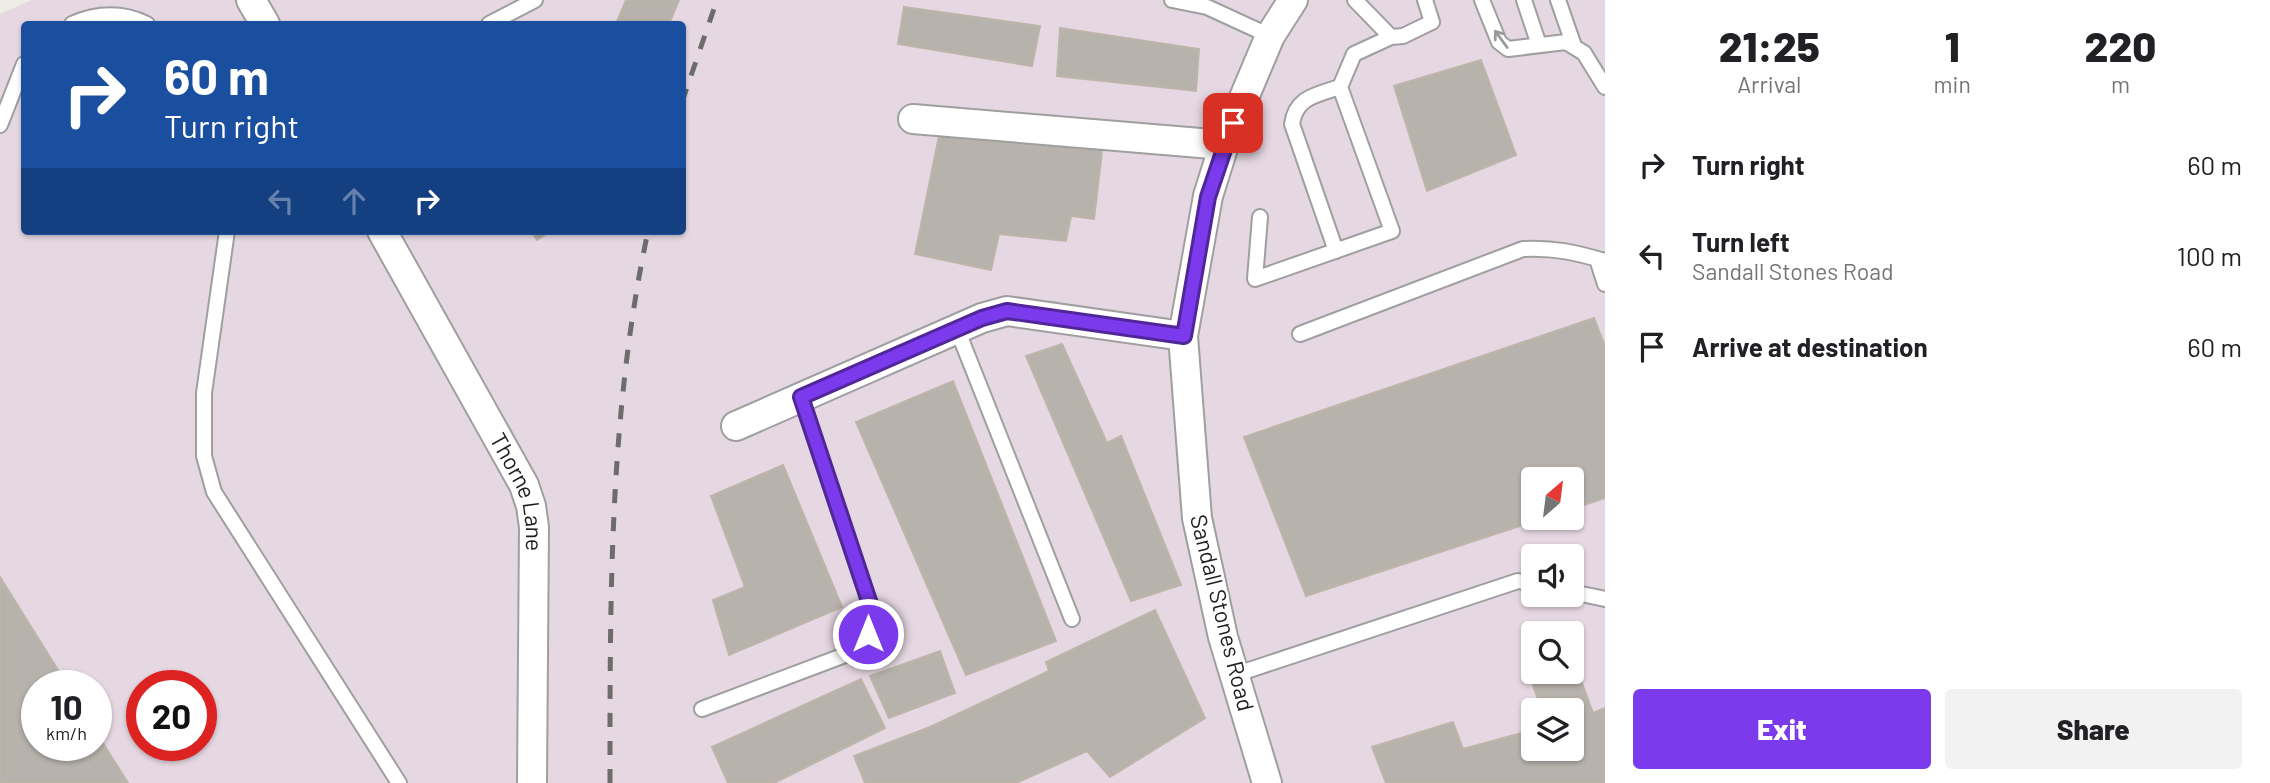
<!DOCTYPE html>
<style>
:root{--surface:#fff;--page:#f2f2f2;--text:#202124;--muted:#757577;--accent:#7c3aed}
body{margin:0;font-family:Barlow,sans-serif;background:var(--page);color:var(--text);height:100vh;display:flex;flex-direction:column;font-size:26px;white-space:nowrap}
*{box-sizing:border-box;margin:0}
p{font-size:23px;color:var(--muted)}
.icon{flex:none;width:38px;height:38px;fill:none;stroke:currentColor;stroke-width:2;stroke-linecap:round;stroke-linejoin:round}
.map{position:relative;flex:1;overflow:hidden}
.sheet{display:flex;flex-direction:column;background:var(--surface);width:665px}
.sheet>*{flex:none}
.guide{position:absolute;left:21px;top:21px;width:665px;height:214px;border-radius:7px;box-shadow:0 2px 5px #0004;background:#1a4fa0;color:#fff;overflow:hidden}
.needle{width:46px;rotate:28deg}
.buttons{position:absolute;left:1521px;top:467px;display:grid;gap:14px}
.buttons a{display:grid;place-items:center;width:63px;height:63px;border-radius:7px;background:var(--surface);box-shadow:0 2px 5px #0004;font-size:35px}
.speed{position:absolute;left:21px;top:670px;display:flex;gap:14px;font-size:35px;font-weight:700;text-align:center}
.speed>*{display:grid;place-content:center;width:91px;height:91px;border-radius:50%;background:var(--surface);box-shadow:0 2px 5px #0004;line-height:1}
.speed small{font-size:18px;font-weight:400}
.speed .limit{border:10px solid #d22;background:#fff;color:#111}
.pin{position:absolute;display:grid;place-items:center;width:60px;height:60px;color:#fff;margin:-30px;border-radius:14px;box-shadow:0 4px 10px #0006}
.me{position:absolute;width:77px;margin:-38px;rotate:0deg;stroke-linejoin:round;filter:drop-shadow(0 0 5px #0008)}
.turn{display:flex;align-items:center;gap:24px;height:147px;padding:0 28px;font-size:32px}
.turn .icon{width:91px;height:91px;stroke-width:2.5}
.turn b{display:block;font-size:49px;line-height:60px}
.lanes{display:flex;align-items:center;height:66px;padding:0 28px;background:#0003;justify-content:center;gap:35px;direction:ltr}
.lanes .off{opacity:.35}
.eta{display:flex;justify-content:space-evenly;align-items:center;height:119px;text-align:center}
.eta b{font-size:42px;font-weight:800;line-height:49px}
.primary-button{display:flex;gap:14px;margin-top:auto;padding:14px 28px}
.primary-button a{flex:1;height:80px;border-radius:7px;background:var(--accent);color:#fff;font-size:28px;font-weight:800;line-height:80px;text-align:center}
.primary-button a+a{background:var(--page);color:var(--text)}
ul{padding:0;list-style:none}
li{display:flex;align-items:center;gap:21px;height:91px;padding:0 28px}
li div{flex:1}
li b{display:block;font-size:26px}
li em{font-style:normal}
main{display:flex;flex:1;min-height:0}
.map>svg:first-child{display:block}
.industrial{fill:#e6d8e2;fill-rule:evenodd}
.building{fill:#b7b2ac;stroke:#beb5aa;stroke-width:2}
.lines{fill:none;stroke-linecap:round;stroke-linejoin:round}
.service-casing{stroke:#9f9f9f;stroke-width:18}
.minor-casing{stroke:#9f9f9f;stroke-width:32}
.service{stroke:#fff;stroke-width:14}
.minor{stroke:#fff;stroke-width:28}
.rail{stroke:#6c6c6c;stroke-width:5;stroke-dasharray:14 14;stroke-linecap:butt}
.oneway{stroke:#9a9a9a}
.route-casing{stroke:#51269a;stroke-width:18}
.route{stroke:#7c3aed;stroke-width:12}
.labels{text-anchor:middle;stroke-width:5;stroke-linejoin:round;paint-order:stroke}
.street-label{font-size:23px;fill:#1e1e1e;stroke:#fff}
</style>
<main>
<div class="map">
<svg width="1605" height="783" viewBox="0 0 1605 783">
<rect width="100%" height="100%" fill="#eeece5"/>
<!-- industrial -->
<path class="industrial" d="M32,0H1605V783H0V14ZM24,24H682V231H24ZM1533,480H1572V518H1533ZM1533,556H1572V595H1533ZM1533,634H1572V672H1533ZM37,686H96V746H37ZM142,686H201V746H142ZM1533,710H1572V749H1533Z"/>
<!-- building -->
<path class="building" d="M626,0H679L669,24H616Z
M904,7L1040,26L1032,66L898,44Z
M1060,28L1199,49L1196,91L1057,76Z
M1481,60L1516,155L1427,191L1394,86Z
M942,121L1103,143L1094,219L1071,216L1066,241L999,234L991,270L915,254Z
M531,231H551L537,240Z
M1594,318L1605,346V498L1572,509V480H1533V518H1544L1306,596L1244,437Z
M1062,344L1107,443L1121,436L1181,585L1131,601L1026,356Z
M953,381L1056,641L966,675L856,422Z
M783,465L842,607L729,655L713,600L745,587L711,496Z
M0,577L68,686H37V746H96V732L128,783H0Z
M1155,610L1205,718L1110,777L1087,751L1016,783H865L854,756L930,727L1049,671L1046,662Z
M940,651L955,693L889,718L870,676Z
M1572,656L1593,713L1605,708V783H1386L1372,747L1453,722L1463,749L1533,730V749H1572V710H1542L1527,669L1533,667V672H1572Z
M861,679L885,728L774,783H728L712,747Z"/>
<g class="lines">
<defs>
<path id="service" d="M1172,0L1207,7L1270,36
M1482,0L1499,42L1508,49L1566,42L1584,53L1605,87
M1524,0L1539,45
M1558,0L1574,46
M72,24C97,13 122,12 147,24
M489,24L535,0
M1391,37L1403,36L1432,22L1425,0
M0,125L24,64
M1260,217L1255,279L1392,231L1340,87L1354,54L1391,37L1355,0
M227,231L204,393V456L214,492L399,783
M1336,251L1292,124C1296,97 1316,95 1340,87
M1597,259L1605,284
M957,329L1072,619
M1300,334L1523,249C1553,247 1577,253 1605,261
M1572,592L1605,599
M1234,675L1518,581L1533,584
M702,709L853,652L868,634L871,607L801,397"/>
<g id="minor">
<path d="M251,0L265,24"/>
<path d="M913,119L1224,145"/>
<path id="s1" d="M382,231L524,485L531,506L534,527L532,783"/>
<path d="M736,426L982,318L1007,311L1183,336"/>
<path d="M1267,783L1223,637L1197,518L1183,336L1208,196L1224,145L1270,36L1293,0"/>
</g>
</defs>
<!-- service casing -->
<use href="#service" class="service-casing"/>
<!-- minor casing -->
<use href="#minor" class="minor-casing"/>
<!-- service -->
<use href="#service" class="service"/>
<!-- minor -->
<use href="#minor" class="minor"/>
<!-- rail -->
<path class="rail" d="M682,102L717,0
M610,783C610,597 609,414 648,231"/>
</g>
<!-- one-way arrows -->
<defs><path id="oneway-shaft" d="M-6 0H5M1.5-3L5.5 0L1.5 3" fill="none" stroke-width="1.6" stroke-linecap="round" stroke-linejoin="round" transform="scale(1.75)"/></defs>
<use class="oneway" href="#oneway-shaft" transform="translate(1501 39) rotate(-126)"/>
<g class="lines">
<defs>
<path id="route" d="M868,634L871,607L801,397L982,318L1007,311L1184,336L1208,197L1233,123"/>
</defs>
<!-- route casing -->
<use href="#route" class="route-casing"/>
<!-- route -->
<use href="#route" class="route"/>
</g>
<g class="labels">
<!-- street labels -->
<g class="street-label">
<text dy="8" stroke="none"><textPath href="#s1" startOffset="296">Thorne Lane</textPath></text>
<text transform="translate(1222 613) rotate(76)" y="8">Sandall Stones Road</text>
</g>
</g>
</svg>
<div class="buttons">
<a><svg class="needle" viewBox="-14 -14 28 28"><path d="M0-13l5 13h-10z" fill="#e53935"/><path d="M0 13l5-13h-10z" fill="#757577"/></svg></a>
<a><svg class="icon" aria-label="sound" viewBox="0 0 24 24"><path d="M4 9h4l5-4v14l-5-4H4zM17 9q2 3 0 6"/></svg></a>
<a><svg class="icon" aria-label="search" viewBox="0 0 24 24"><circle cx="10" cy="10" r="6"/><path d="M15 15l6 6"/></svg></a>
<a><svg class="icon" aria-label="layers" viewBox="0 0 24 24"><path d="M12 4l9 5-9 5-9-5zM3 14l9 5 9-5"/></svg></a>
</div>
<div class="speed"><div>10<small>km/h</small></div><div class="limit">20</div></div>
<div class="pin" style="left:1233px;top:123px;background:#d93025"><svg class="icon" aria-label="arrive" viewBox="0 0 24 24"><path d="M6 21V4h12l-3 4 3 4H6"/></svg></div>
<svg class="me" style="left:868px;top:634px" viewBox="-20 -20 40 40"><circle r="17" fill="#7c3aed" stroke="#fff" stroke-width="3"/><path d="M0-11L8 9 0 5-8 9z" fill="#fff"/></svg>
<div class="guide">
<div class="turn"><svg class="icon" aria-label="right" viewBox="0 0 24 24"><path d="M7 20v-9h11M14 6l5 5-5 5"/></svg><div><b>60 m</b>Turn right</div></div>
<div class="lanes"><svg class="icon off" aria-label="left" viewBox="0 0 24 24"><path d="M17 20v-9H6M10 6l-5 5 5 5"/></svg><svg class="icon off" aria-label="ahead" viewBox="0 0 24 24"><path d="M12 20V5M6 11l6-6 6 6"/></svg><svg class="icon" aria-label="right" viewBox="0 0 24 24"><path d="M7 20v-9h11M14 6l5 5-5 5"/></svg></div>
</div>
</div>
<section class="sheet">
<div class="eta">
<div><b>21:25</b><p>Arrival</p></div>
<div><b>1</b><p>min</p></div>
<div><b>220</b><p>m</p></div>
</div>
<ul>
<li><svg class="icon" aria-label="right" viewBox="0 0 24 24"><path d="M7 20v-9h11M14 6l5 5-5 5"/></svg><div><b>Turn right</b></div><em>60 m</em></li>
<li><svg class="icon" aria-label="left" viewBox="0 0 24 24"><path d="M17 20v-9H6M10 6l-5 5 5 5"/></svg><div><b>Turn left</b><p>Sandall Stones Road</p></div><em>100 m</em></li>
<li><svg class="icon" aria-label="arrive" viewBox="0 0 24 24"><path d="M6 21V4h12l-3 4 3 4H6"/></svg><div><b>Arrive at destination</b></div><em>60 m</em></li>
</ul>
<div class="primary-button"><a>Exit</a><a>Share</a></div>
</section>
</main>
